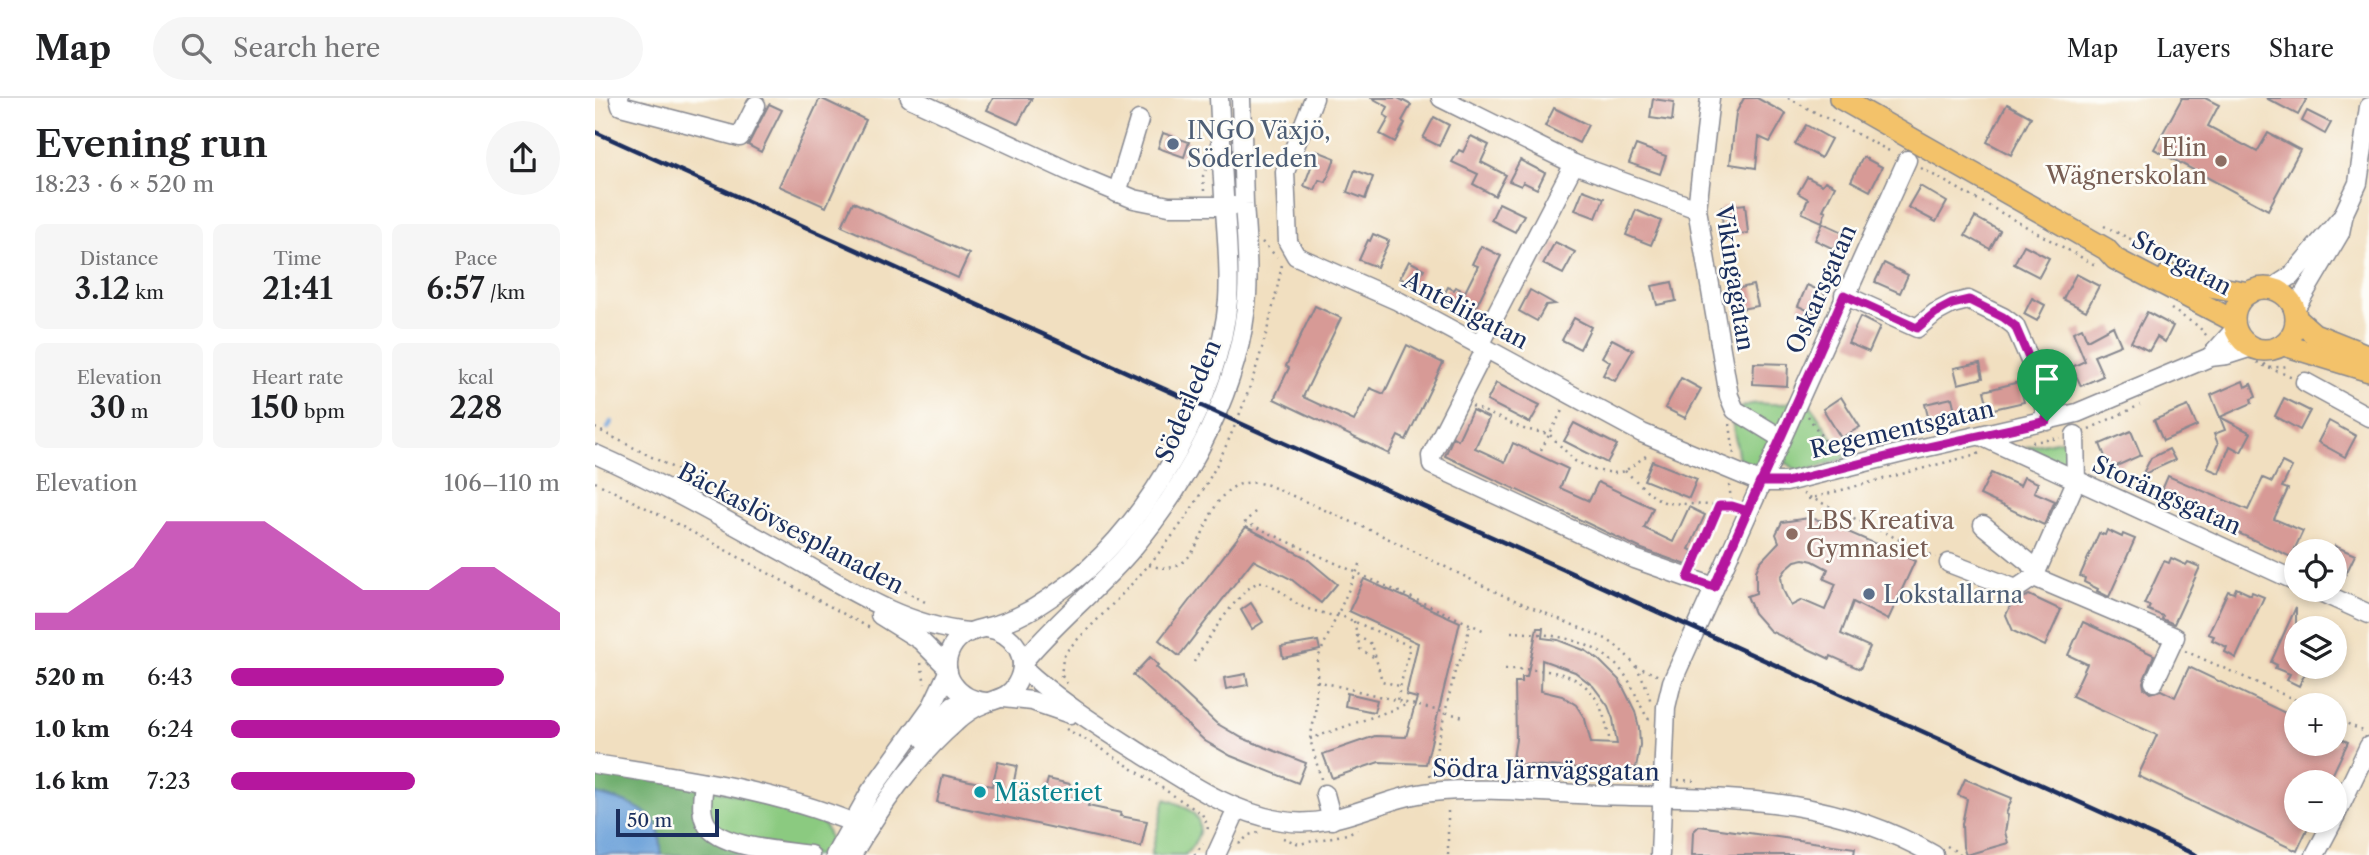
<!DOCTYPE html>
<html lang="en">
<head>
<meta charset="utf-8">
<style>
  :root { --surface:#fff; --page:#f6f6f6; --text:#202124; --muted:#757577; --line:#e0e0e0; --accent:#b5179e }
  body { margin:0; font-family:"Libre Caslon Text",serif; background:var(--page); color:var(--text); height:100vh; display:flex; flex-direction:column; font-size:26px; white-space:nowrap }
  * { box-sizing:border-box; margin:0 }
  p { font-size:23px; color:var(--muted) }
  .icon { flex:none; width:38px; height:38px; fill:none; stroke:currentColor; stroke-width:2; stroke-linecap:round; stroke-linejoin:round }
  .map { position:relative; flex:1; overflow:hidden }
  .drawer { display:flex; flex-direction:column; background:var(--surface); width:595px }
  .drawer>* { flex:none }
  .controls { position:absolute; left:1689px; top:441px; display:grid; gap:14px }
  .controls a { display:grid; place-items:center; width:63px; height:63px; border-radius:50%; background:var(--surface); box-shadow:0 4px 10px #0003; font-size:35px }
  .scale { position:absolute; left:21px; bottom:18px; width:103px; box-sizing:border-box; padding-left:7px; border:4px solid #1b2f5e; border-top:0; font-size:19px; line-height:24px; white-space:nowrap; color:#1b2f5e; -webkit-text-stroke:5px #fdfcf7; paint-order:stroke }
  .pin { position:absolute; display:grid; place-items:center; width:60px; height:60px; color:#fff; margin:-72px -30px; border-radius:50% 50% 50% 0; rotate:-45deg; box-shadow:0 0 7px #0007 }
  .pin .icon { rotate:45deg }
  .round { display:grid; place-items:center; flex:none; width:74px; height:74px; border-radius:37px; background:var(--page) }
  .overview { display:flex; align-items:center; justify-content:space-between; height:119px; padding:0 35px }
  h1 { font-size:38px; font-weight:600; line-height:52px }
  .stats { display:grid; grid-template-columns:repeat(3,1fr); gap:10px; height:119px; padding:7px 35px }
  .stats div { display:grid; align-content:center; border-radius:10px; background:var(--page); text-align:center }
  .stats b { font-size:30px; font-weight:600 }
  .stats small { font-size:19px; font-weight:400 }
  .stats p { font-size:19px }
  .chart { height:196px; padding:14px 35px }
  .chart p { display:flex; justify-content:space-between }
  .chart svg { width:100%; height:126px; margin-top:7px; fill:var(--accent); opacity:.7 }
  ul { padding:0 35px; list-style:none; font-size:23px }
  li { display:grid; grid-template-columns:112px 84px 1fr; align-items:center; height:52px }
  li i { height:18px; border-radius:9px; background:var(--accent) }
  header { display:flex; align-items:center; gap:42px; box-sizing:border-box; height:98px; padding:0 35px; background:var(--surface); border-bottom:2px solid var(--line) }
  header strong { font-size:33px }
  nav { display:flex; gap:38px; margin-inline-start:auto; font-size:24px }
  .search { width:490px; height:63px; background:var(--page); display:flex; align-items:center; gap:18px; box-sizing:border-box; padding:0 24px; border-radius:38px; color:var(--muted); font-size:26px }
  main { display:flex; flex:1; min-height:0 }
  .map>svg:first-child { display:block }
  .green { fill:#8bca80; stroke:#537c6f; stroke-width:2 }
  .forest { fill:#70ae6e; stroke:#466e66; stroke-width:2 }
  .water { fill:#6ca1d9; stroke:#44689c; stroke-width:2 }
  .lines { fill:none; stroke-linecap:round; stroke-linejoin:round }
  .stream { stroke:#6ca1d9; stroke-width:4.5 }
  .building { fill:#d79a96; fill-rule:evenodd }
  .minor-casing { stroke:#86878f; stroke-width:21 }
  .major-casing { stroke:#86878f; stroke-width:24 }
  .path { stroke:#86878f; stroke-width:2.5; stroke-dasharray:2 5; stroke-linecap:butt }
  .minor { stroke:#fff; stroke-width:18 }
  .major { stroke:#f3c26a; stroke-width:21 }
  .rail { stroke:#1b2f5e; stroke-width:4.5 }
  .route-casing { stroke:#fff; stroke-width:14 }
  .route { stroke:#b5179e; stroke-width:9 }
  .service-dot { fill:#5c6f8a; stroke:#fdfcf7; stroke-width:2.5 }
  .education-dot { fill:#8d6e63; stroke:#fdfcf7; stroke-width:2.5 }
  .culture-dot { fill:#0f9aa8; stroke:#fdfcf7; stroke-width:2.5 }
  .labels { text-anchor:middle; dominant-baseline:central; stroke-width:5; stroke-linejoin:round; paint-order:stroke }
  .service-label { font-size:24px; fill:#4e5e75; stroke:#fdfcf7; text-anchor:start }
  .education-label { font-size:24px; fill:#785e54; stroke:#fdfcf7; text-anchor:end }
  .street-label { font-size:24px; fill:#1b2f5e; stroke:#fdfcf7 }
  .culture-label { font-size:24px; fill:#0d838f; stroke:#fdfcf7; text-anchor:start }
</style>
</head>
<body>
<header>
<strong>Map</strong>
<div class="search"><svg class="icon" aria-label="search" viewBox="0 0 24 24"><circle cx="10" cy="10" r="6"/><path d="M15 15l6 6"/></svg>Search here</div>
<nav><a>Map</a><a>Layers</a><a>Share</a></nav>
</header>
<main>
<section class="drawer">
<div class="overview"><div><h1>Evening run</h1><p>18:23 · 6 × 520 m</p></div><a class="round"><svg class="icon" aria-label="share" viewBox="0 0 24 24"><path d="M12 15V3M7 8l5-5 5 5M5 13v7h14v-7"/></svg></a></div>
<div class="stats">
<div><p>Distance</p><b>3.12<small> km</small></b></div>
<div><p>Time</p><b>21:41</b></div>
<div><p>Pace</p><b>6:57<small> /km</small></b></div>
</div>
<div class="stats">
<div><p>Elevation</p><b>30<small> m</small></b></div>
<div><p>Heart rate</p><b>150<small> bpm</small></b></div>
<div><p>kcal</p><b>228</b></div>
</div>
<div class="chart"><p><span>Elevation</span>106–110 m</p>
<svg viewBox="0 0 160 44" preserveAspectRatio="none"><path d="M0 44V38L10 38L20 30L30 22L40 6L50 6L60 6L70 6L80 14L90 22L100 30L110 30L120 30L130 22L140 22L150 30L160 38V44z"/></svg>
</div>
<ul>
<li><b>520 m</b>6:43<i style="width:83%"></i></li>
<li><b>1.0 km</b>6:24<i style="width:100%"></i></li>
<li><b>1.6 km</b>7:23<i style="width:56%"></i></li>
</ul>
</section>
<div class="map">
<svg width="1774" height="757" viewBox="0 0 1774 757">
  <rect width="100%" height="100%" fill="#fdfcf7"/>
  <filter id="ink" filterUnits="userSpaceOnUse"><feTurbulence type="fractalNoise" baseFrequency=".0143" numOctaves="2"/><feDisplacementMap in="SourceGraphic" scale="14" xChannelSelector="R" yChannelSelector="G"/><feConvolveMatrix kernelMatrix="1 2 1 2 8 2 1 2 1" color-interpolation-filters="sRGB"/></filter>
  <filter id="wash" filterUnits="userSpaceOnUse"><feTurbulence type="fractalNoise" baseFrequency=".00686" numOctaves="4" result="noise"/><feDisplacementMap in="SourceGraphic" scale="28" xChannelSelector="R" yChannelSelector="G"/><feGaussianBlur stdDeviation="1.57" result="paint"/><feColorMatrix in="noise" values="0 0 0 0 0 0 0 0 0 0 0 0 0 0 0 0 0 1.4 0 .05"/><feComposite in="paint" operator="in"/></filter>
  <g filter="url(#wash)">
    <rect width="100%" height="100%" fill="#f1dfc0"/>
    <g class="green">
      <path d="M1209,297L1251,360L1205,375L1192,365L1165,369L1145,367L1136,317C1154,300 1164,307 1186,306C1194,305 1202,300 1209,297Z"/>
      <path d="M1471,341L1470,368L1432,349Z"/>
      <path d="M108,689C132,695 217,711 229,727C233,732 234,738 235,743L227,757H198L115,729Z"/>
      <path d="M570,701C604,711 617,728 590,757H556Z"/>
    </g>
    <path class="forest" d="M0,666L109,684L115,729L187,757H67C65,749 66,737 62,729C53,709 20,700 0,696Z"/>
    <path class="water" d="M0,696C19,700 54,709 63,729C66,737 65,748 67,757H0Z"/>
    <g class="lines">
      <path class="stream" d="M13,330L16,324"/>
    </g>
    <g id="blocks">
      <g class="building">
        <path d="M225,0L271,22L231,109L184,88Z"/>
        <path d="M398,0H437L423,26L392,12Z"/>
        <path d="M777,0H803L816,7L807,23L810,25L800,44L785,36L794,20L789,17L793,9Z"/>
        <path d="M1149,0H1162L1191,16L1175,44L1164,39L1161,70L1135,66L1141,15Z"/>
        <path d="M1587,0H1610L1624,7L1613,28L1662,54L1673,35L1705,52L1673,112L1559,51Z"/>
        <path d="M1671,0H1712L1703,17Z"/>
        <path d="M1058,1L1079,4L1077,23L1055,20Z"/>
        <path d="M174,6L187,12L166,54L153,47Z"/>
        <path d="M1412,6L1436,19L1416,57L1392,44Z"/>
        <path d="M959,10L993,27L984,45L950,28Z"/>
        <path d="M1712,13L1736,25L1730,36L1707,23Z"/>
        <path d="M839,19L854,27L844,48L828,40Z"/>
        <path d="M1211,27L1236,41L1226,60L1200,46Z"/>
        <path d="M568,35L594,44L589,59L563,50Z"/>
        <path d="M876,38L894,47L886,64L911,77L900,98L878,86L883,76L857,64L864,52L868,54Z"/>
        <path d="M1041,47L1071,58L1065,76L1034,65Z"/>
        <path d="M722,53L740,60L731,84L724,82L720,92L709,88Z"/>
        <path d="M1268,59L1287,69L1275,93L1256,83Z"/>
        <path d="M925,62L950,75L942,91L928,84L926,88L914,83Z"/>
        <path d="M760,72L778,79L770,101L752,94Z"/>
        <path d="M1212,79L1227,87L1230,83L1240,88L1228,112L1231,113L1227,124L1207,115L1213,101L1203,95Z"/>
        <path d="M1325,88L1352,104L1341,124L1313,109Z"/>
        <path d="M988,92L1009,100L1001,120L980,112Z"/>
        <path d="M258,104L374,156L363,180L247,128Z"/>
        <path d="M904,105L929,117L920,134L896,122Z"/>
        <path d="M1150,106L1153,135L1129,138L1126,109Z"/>
        <path d="M1041,112L1066,123L1056,147L1031,137Z"/>
        <path d="M1380,119L1405,133L1395,151L1370,137Z"/>
        <path d="M1228,125L1250,135L1243,153L1220,142Z"/>
        <path d="M778,136L794,143L782,169L764,162L773,142L775,143Z"/>
        <path d="M960,144L980,154L968,176L948,166Z"/>
        <path d="M1429,147L1454,160L1444,179L1419,166Z"/>
        <path d="M886,148L906,158L876,219L852,206L853,203L847,200L853,189L859,192L861,189L870,194L883,168L877,166Z"/>
        <path d="M814,163L829,171L820,188L805,180Z"/>
        <path d="M1289,165L1313,177L1305,195L1280,184Z"/>
        <path d="M1481,176L1504,188L1491,213L1468,201Z"/>
        <path d="M1077,184L1081,203L1062,207L1057,188Z"/>
        <path d="M1158,187L1163,208L1145,211L1141,191Z"/>
        <path d="M1212,187L1230,195L1221,216L1203,208Z"/>
        <path d="M935,192L960,206L951,207L942,223L924,213Z"/>
        <path d="M1437,200L1450,207L1442,223L1429,216Z"/>
        <path d="M720,208L746,220L708,299L759,323L775,290L789,296L812,247L848,265L811,342L803,338L794,356L679,301L694,270L691,268Z"/>
        <path d="M1552,214L1578,228L1570,244L1562,239L1554,253L1536,244Z"/>
        <path d="M1265,219L1285,229L1274,254L1253,245Z"/>
        <path d="M979,220L996,229L985,251L967,242Z"/>
        <path d="M1518,228L1526,247L1499,258L1508,278L1486,288L1477,269L1490,263L1478,234L1487,230L1492,242Z"/>
        <path d="M1017,241L1038,252L1020,283L1008,277L1015,264L1007,259Z"/>
        <path d="M1159,265L1193,266L1192,288L1158,286Z"/>
        <path d="M1385,265L1388,280L1363,286L1359,270Z"/>
        <path d="M1086,280L1106,291L1090,320L1070,310Z"/>
        <path d="M1648,283L1650,289L1656,286L1661,299L1656,301L1657,305L1625,319L1656,335L1646,354L1635,348L1624,375L1612,370L1623,346L1619,336L1630,332L1616,297Z"/>
        <path d="M1424,284L1429,304L1394,312L1389,293Z"/>
        <path d="M901,285L945,307L935,325L892,303Z"/>
        <path d="M1246,299L1265,329L1246,340L1228,311Z"/>
        <path d="M1357,300L1362,321L1335,327L1330,306Z"/>
        <path d="M1689,300L1715,313L1705,332L1680,318Z"/>
        <path d="M1593,308L1602,328L1568,343L1559,322Z"/>
        <path d="M877,312L894,320L880,350L910,364L918,345L973,371L965,390L994,403L1003,384L1058,410L1049,430L1078,444L1094,409L1110,417L1094,451L1098,453L1092,467L1047,451L850,358L858,339L863,342Z"/>
        <path d="M1734,323L1761,338L1750,359L1723,344Z"/>
        <path d="M979,325L1022,347L1012,365L969,343Z"/>
        <path d="M1536,333L1546,357L1515,371L1505,346Z"/>
        <path d="M1574,351L1580,362L1547,377L1556,360Z"/>
        <path d="M1057,363L1102,381L1094,400L1049,382Z"/>
        <path d="M1687,364L1697,369L1687,389L1693,391L1679,421L1708,433L1696,459L1564,399L1573,378L1653,412L1668,380L1677,384Z"/>
        <path d="M1396,375L1425,388L1429,379L1443,385L1439,394L1460,403L1449,427L1385,397Z"/>
        <path d="M1214,420L1228,423L1320,463L1293,522L1258,504L1246,536L1275,549L1265,571L1236,558L1235,561L1175,533L1159,515L1152,498L1161,495V473L1165,464L1184,444L1181,436L1187,424ZM1209,461L1218,463L1233,471L1229,481L1241,486L1230,512L1207,502L1196,508L1188,492L1186,479L1192,470L1200,463Z"/>
        <path d="M651,429L710,459L742,486L726,505L696,481L658,462L584,558L564,542Z"/>
        <path d="M1512,432L1527,439L1528,436L1540,441L1514,499L1502,493L1503,491L1489,484L1490,480L1485,478L1504,435L1510,437Z"/>
        <path d="M1740,448L1760,457L1748,482L1740,478Z"/>
        <path d="M1576,460L1591,467L1593,464L1605,469L1579,526L1567,521L1568,518L1553,512L1555,508L1549,506L1569,463L1574,465Z"/>
        <path d="M769,481L865,524L831,666L784,664L737,680L728,656L780,638L811,639L822,600L811,597L823,545L754,513Z"/>
        <path d="M1641,490L1656,497L1657,494L1669,499L1641,560L1630,554L1632,549L1617,542L1619,538L1613,536L1633,493L1639,495Z"/>
        <path d="M1434,497L1466,512L1450,548L1418,533L1411,517L1416,506Z"/>
        <path d="M656,505L668,524L657,531L646,512Z"/>
        <path d="M1701,509V569H1713L1704,588L1692,582L1695,576L1680,570L1682,567L1676,564Z"/>
        <path d="M1488,524L1559,557L1548,584L1549,590L1555,595L1566,592L1580,599L1594,569L1701,620V646H1740V638L1753,644L1734,684H1701V723H1716L1702,753L1543,678L1562,637L1477,598L1492,566L1473,557Z"/>
        <path d="M942,530H948L947,540L963,542L991,553L1004,562L1025,583L1040,613L1044,630L1045,647L1041,670H1036L1035,673L917,666L921,642L920,584H927V579H932ZM947,562L980,574L998,588L1013,608L1018,621L1022,646L996,645L990,621L981,607L967,598L946,593Z"/>
        <path d="M723,543L725,552L688,560L686,549Z"/>
        <path d="M555,559L563,567L561,569L621,625L647,640L711,665L703,685L636,658L610,643L538,577Z"/>
        <path d="M651,576L653,587L631,591L629,580Z"/>
        <path d="M752,595L782,602L779,614L750,608Z"/>
        <path d="M403,664L422,668L417,693L448,700L453,681L475,686L472,699L494,704L493,708L526,715L525,718L552,723L546,749L342,704L348,677L397,688Z"/>
        <path d="M1370,681L1417,700L1411,716L1413,717L1410,734L1413,745L1371,757L1368,749L1367,726L1372,701L1363,697Z"/>
        <path d="M1104,728L1260,750L1259,757H1097L1098,734Z"/>
      </g>
    </g>
  </g>
  <g filter="url(#ink)">
    <use href="#blocks" fill-opacity="0" stroke="#86878f" stroke-width="2"/>
    <g class="lines">
      <defs>
        <g id="minor">
          <path d="M24,0L26,8L145,39L161,7"/>
          <path d="M315,0L484,78L539,101L574,108H639"/>
          <path d="M719,0L690,74L693,144L701,158L803,203L1047,335L1165,384H1191L1315,353L1482,315L1615,259L1632,257L1657,249"/>
          <path d="M846,0L979,66L1102,111"/>
          <path d="M1115,0L1102,111L1134,298L1140,312L1186,340"/>
          <path d="M522,95L544,22"/>
          <path d="M1676,191L1696,178L1745,121"/>
          <path d="M1249,197L1322,230L1340,215L1357,206L1373,202L1408,219L1420,228L1443,281L1452,323"/>
          <path d="M1700,211L1745,135L1749,115L1763,85L1774,9"/>
          <path d="M885,247L979,66"/>
          <path d="M891,250L836,358L837,367L1040,461L1119,489"/>
          <path d="M1615,259L1641,230"/>
          <path d="M1710,284L1774,319"/>
          <path d="M1386,338L1701,483"/>
          <path d="M0,356C66,385 130,422 194,457C250,489 308,528 373,534"/>
          <path d="M1388,427L1442,471"/>
          <path d="M1354,465L1421,491L1439,479L1481,383L1480,337"/>
          <path d="M1439,479L1580,539L1559,584"/>
          <path d="M1721,492L1774,516"/>
          <path d="M285,517L325,542L352,569"/>
          <path d="M427,565C461,523 504,491 538,450C595,382 646,287 652,197C654,167 651,136 649,106C648,71 647,35 646,0"/>
          <path d="M427,569C463,603 505,629 547,656C592,684 634,714 688,723C741,732 786,699 837,694C891,688 947,695 1001,697C1123,701 1228,693 1339,757"/>
          <path d="M408,600L437,603L475,616"/>
          <path d="M391,604C363,602 342,576 357,549C366,534 378,533 393,529C406,526 421,520 432,514C449,505 466,492 481,481C555,422 625,297 633,202C635,172 632,142 630,112C627,74 626,37 624,0"/>
          <path d="M329,641L358,608L375,601"/>
          <path d="M0,666C94,681 184,692 273,731"/>
          <path d="M109,684C108,697 104,715 112,727C126,750 189,753 215,757"/>
          <path d="M730,696L737,722"/>
          <path d="M1740,719L1774,648"/>
          <path d="M240,757L275,694L337,608L353,574"/>
          <path d="M257,757C286,708 317,663 360,625C368,617 380,609 391,605C404,600 415,599 422,585C436,559 418,534 392,530"/>
          <path d="M621,757L642,711"/>
          <path d="M1065,757L1071,609L1077,584L1312,62"/>
          <path d="M1720,757L1738,723"/>
        </g>
        <g id="major">
          <path d="M1245,0L1511,151L1520,161L1639,223"/>
          <path d="M1574,176L1609,187L1654,195"/>
          <circle cx="1670" cy="221" r="31"/>
          <path d="M1702,221L1719,236L1774,258"/>
          <path d="M1689,247L1774,273"/>
        </g>
      </defs>
      <use href="#minor" class="minor-casing"/>
      <use href="#major" class="major-casing"/>
      <g class="path">
        <path d="M1193,0L1298,55"/>
        <path d="M1326,70L1500,167"/>
        <path d="M609,93L608,78L611,72"/>
        <path d="M1509,128L1572,159"/>
        <path d="M667,144L682,159"/>
        <path d="M1576,211L1603,228L1612,238"/>
        <path d="M1665,260L1673,270L1698,279"/>
        <path d="M1662,264L1673,270L1695,268"/>
        <path d="M877,308L929,331L954,336L980,363L999,372L1020,375L1030,373L1055,355"/>
        <path d="M1213,318L1238,356"/>
        <path d="M1135,326L1139,357"/>
        <path d="M0,330L153,408L330,504L328,508"/>
        <path d="M1494,331L1545,307"/>
        <path d="M1437,344L1465,340"/>
        <path d="M946,352L969,309"/>
        <path d="M1030,373L1058,398L1071,405L1138,408"/>
        <path d="M0,384L71,420L275,530"/>
        <path d="M1134,387L1137,408"/>
        <path d="M1208,396L1341,459"/>
        <path d="M1213,401L1386,355"/>
        <path d="M660,414L650,424L890,533"/>
        <path d="M1099,465L1124,408"/>
        <path d="M554,467C624,490 596,366 673,387L784,436L903,495L1011,541C1036,557 1049,576 1056,605"/>
        <path d="M742,516L815,548L802,602"/>
        <path d="M759,523L765,551L780,560"/>
        <path d="M916,534C960,536 1005,541 1032,580C1041,594 1045,610 1055,623"/>
        <path d="M762,538L777,546L787,583L804,588"/>
        <path d="M1590,553L1712,607"/>
        <path d="M599,564C607,549 650,482 667,484C681,487 692,500 704,507C714,513 729,514 740,519"/>
        <path d="M326,565L330,586"/>
        <path d="M1041,568L1064,578"/>
        <path d="M910,571C972,571 1005,576 1015,646"/>
        <path d="M467,578L473,587"/>
        <path d="M466,579L468,560L474,550C515,509 558,467 591,419C642,343 670,255 687,166"/>
        <path d="M722,583L869,619"/>
        <path d="M1740,620L1768,633"/>
        <path d="M471,631L504,649L607,716L613,728L612,736"/>
        <path d="M715,641L814,606"/>
        <path d="M835,678L861,569L868,557L875,527"/>
        <path d="M988,679L1020,680"/>
        <path d="M726,681L715,641L720,617L723,560L767,462"/>
        <path d="M1050,681L1052,667"/>
        <path d="M1083,682L1104,683"/>
        <path d="M688,740L704,746L752,736L762,731"/>
        <path d="M644,746L654,737L665,734"/>
        <path d="M1352,748L1367,757"/>
        <path d="M599,757L608,746"/>
        <path d="M853,757V709"/>
      </g>
      <use href="#minor" class="minor"/>
      <use href="#major" class="major"/>
      <path class="rail" d="M0,34L1601,757"/>
    </g>
  </g>
  <g class="lines" filter="url(#ink)">
    <defs>
      <path id="route" d="M1452,323L1315,353L1191,384H1165L1119,489L1093,480L1124,408H1137L1153,413C1185,341 1218,269 1249,197L1322,230L1340,215L1357,206L1374,202L1408,219L1420,228L1443,281L1452,323"/>
    </defs>
    <use href="#route" class="route-casing"/>
    <use href="#route" class="route"/>
  </g>
  <g class="service-dot">
    <circle cx="578" cy="46" r="7"/>
    <circle cx="1274" cy="496" r="7"/>
  </g>
  <g class="education-dot">
    <circle cx="1626" cy="63" r="7"/>
    <circle cx="1197" cy="436" r="7"/>
  </g>
  <circle class="culture-dot" cx="385" cy="694" r="7"/>
  <g class="labels">
    <g class="service-label">
      <text x="592" y="32">INGO Växjö,<tspan x="592" dy="28">Söderleden</tspan></text>
      <text x="1288" y="496">Lokstallarna</text>
    </g>
    <g class="education-label">
      <text x="1612" y="49">Elin<tspan x="1612" dy="28">Wägnerskolan</tspan></text>
      <text x="1211" y="422" text-anchor="start">LBS Kreativa<tspan x="1211" dy="28">Gymnasiet</tspan></text>
    </g>
    <g class="street-label">
      <text transform="translate(1587 165) rotate(28)">Storgatan</text>
      <text transform="translate(1140 180) rotate(81)">Vikingagatan</text>
      <text transform="translate(1226 191) rotate(-66)">Oskarsgatan</text>
      <text transform="translate(871 212) rotate(28)">Anteliigatan</text>
      <text transform="translate(593 303) rotate(-67)">Söderleden</text>
      <text transform="translate(1307 331) rotate(-13)">Regementsgatan</text>
      <text transform="translate(1572 397) rotate(24)">Storängsgatan</text>
      <text transform="translate(196 430) rotate(28)">Bäckaslövsesplanaden</text>
      <text transform="translate(951 672) rotate(1)">Södra Järnvägsgatan</text>
    </g>
    <g class="culture-label">
      <text x="399" y="694">Mästeriet</text>
    </g>
  </g>
</svg>
<div class="controls">
<a><svg class="icon" aria-label="locate" viewBox="0 0 24 24"><circle cx="12" cy="12" r="6"/><path d="M12 2v4M12 18v4M2 12h4M18 12h4"/></svg></a>
<a><svg class="icon" aria-label="layers" viewBox="0 0 24 24"><path d="M12 4l9 5-9 5-9-5zM3 14l9 5 9-5"/></svg></a>
<a>+</a>
<a>−</a>
</div>
<div class="scale">50 m</div>
<div class="pin" style="left:1452px;top:323px;background:#1e9e55"><svg class="icon" aria-label="arrive" viewBox="0 0 24 24"><path d="M6 21V4h12l-3 4 3 4H6"/></svg></div>
</div>
</main>
</body>
</html>
